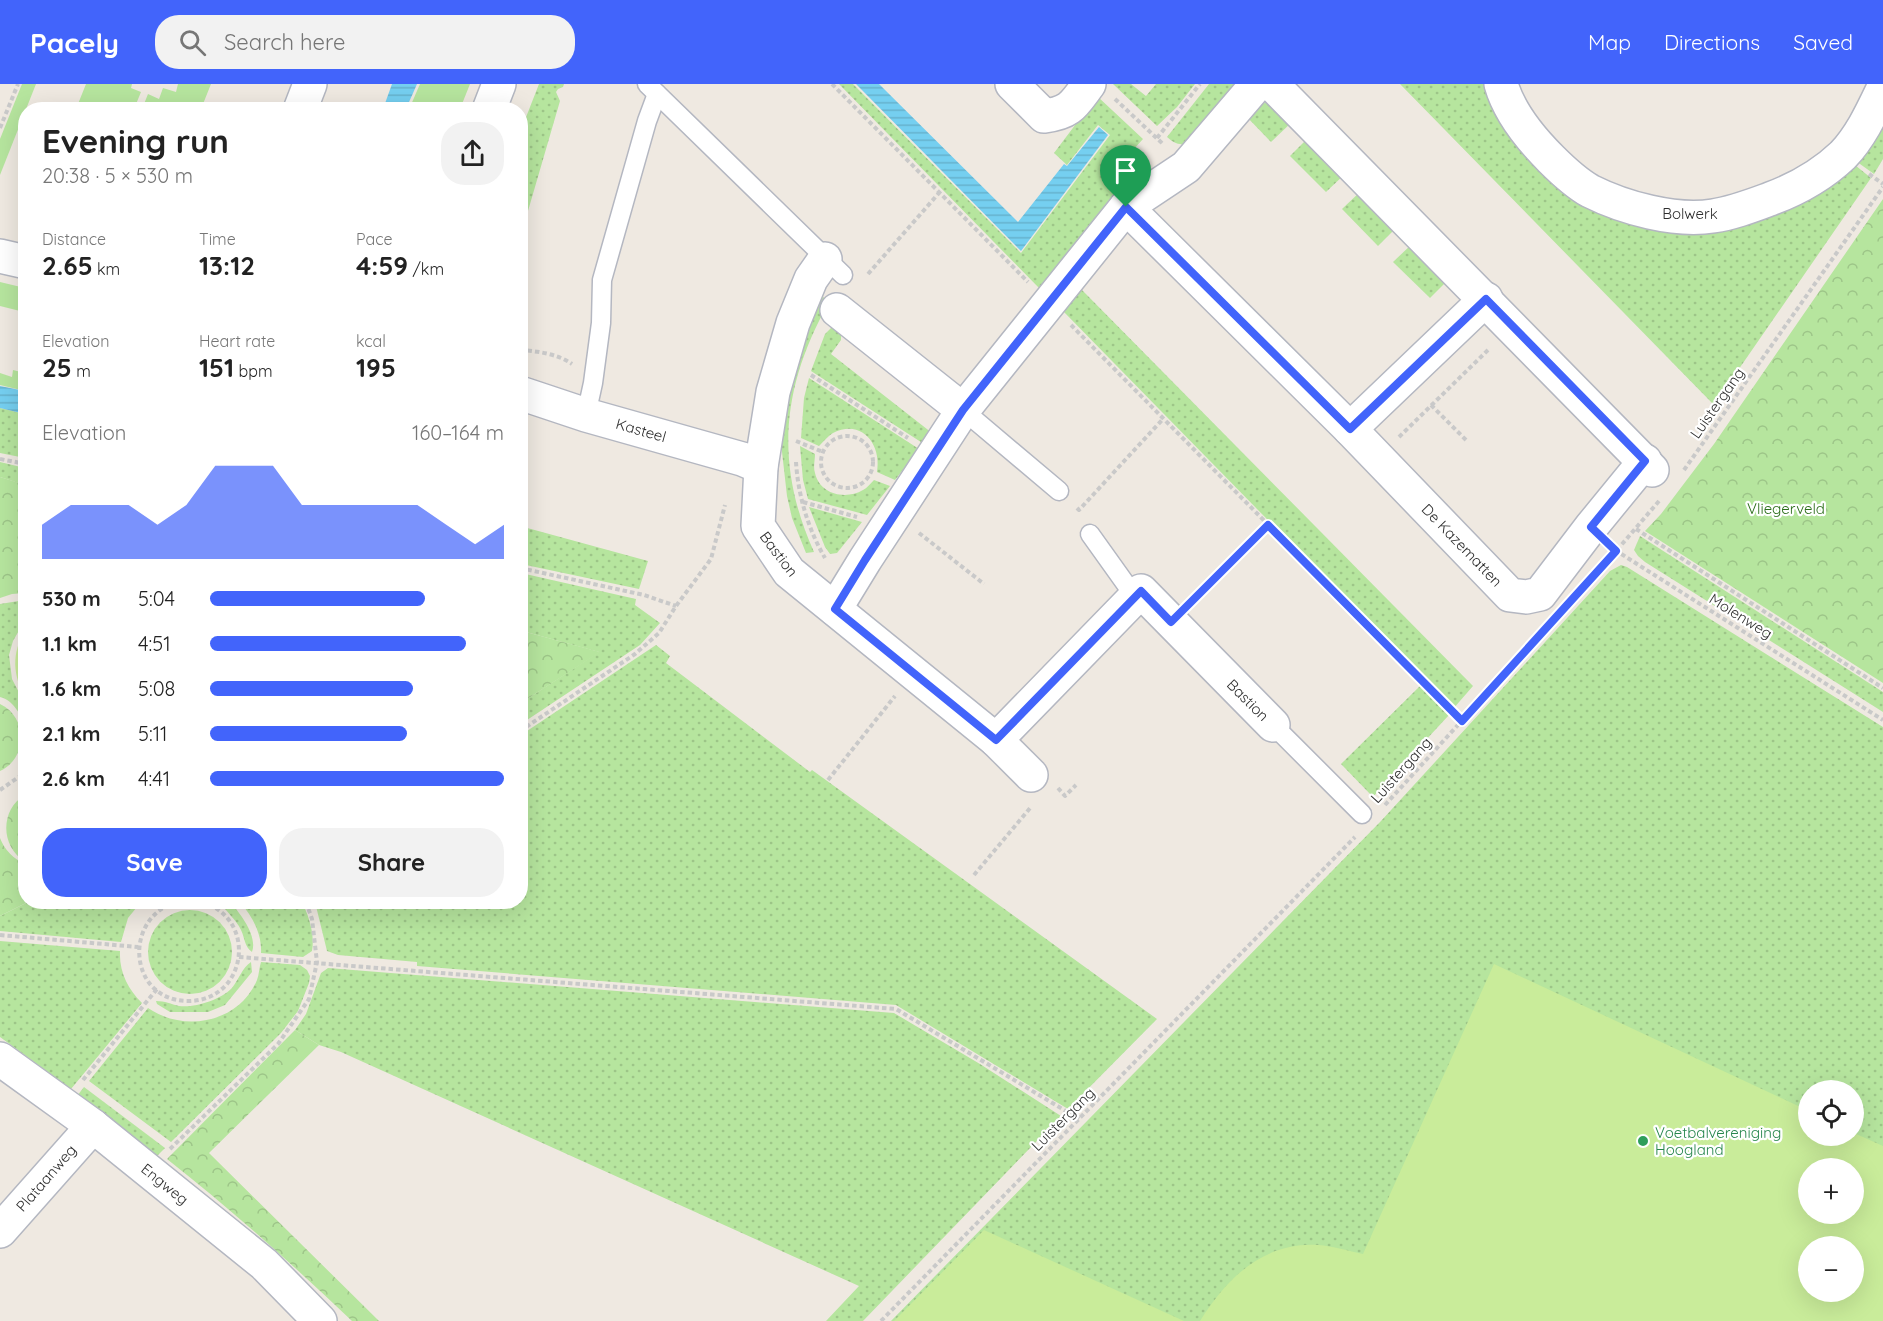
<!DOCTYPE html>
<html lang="en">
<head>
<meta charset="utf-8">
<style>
  :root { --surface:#fff; --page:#f2f2f2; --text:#222; --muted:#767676; --accent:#4264fb }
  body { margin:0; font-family:Quicksand,sans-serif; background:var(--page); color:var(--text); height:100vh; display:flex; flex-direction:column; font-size:22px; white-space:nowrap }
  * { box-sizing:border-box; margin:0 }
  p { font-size:20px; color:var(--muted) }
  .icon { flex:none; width:33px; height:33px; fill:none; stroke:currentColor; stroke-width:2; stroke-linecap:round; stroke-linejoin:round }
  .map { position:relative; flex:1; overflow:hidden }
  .panel { position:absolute; left:18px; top:18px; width:510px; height:807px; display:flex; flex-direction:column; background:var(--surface); border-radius:24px; box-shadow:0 6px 24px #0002 }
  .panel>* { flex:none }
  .fabs { position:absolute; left:1798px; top:996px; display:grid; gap:12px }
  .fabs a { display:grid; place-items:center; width:66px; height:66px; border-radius:50%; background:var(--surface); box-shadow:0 6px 24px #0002; font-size:30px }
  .pin { position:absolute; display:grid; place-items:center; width:51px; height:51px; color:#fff; margin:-62px -26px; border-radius:50% 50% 50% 0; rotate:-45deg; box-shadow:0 0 6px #0007 }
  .pin .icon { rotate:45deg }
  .round { display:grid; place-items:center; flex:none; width:63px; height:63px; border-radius:24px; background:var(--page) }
  .headline { display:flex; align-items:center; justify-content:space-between; height:102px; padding:0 24px }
  h1 { font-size:33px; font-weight:800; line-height:45px }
  .metrics { display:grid; grid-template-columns:repeat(3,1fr); gap:9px; height:102px; padding:6px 24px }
  .metrics div { display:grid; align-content:center }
  .metrics b { font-size:26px; font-weight:800 }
  .metrics small { font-size:16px; font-weight:400 }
  .metrics p { font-size:16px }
  .chart { height:168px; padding:12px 24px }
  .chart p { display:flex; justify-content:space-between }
  .chart svg { width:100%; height:108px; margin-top:6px; fill:var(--accent); opacity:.7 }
  .action { display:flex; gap:12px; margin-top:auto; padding:12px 24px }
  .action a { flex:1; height:69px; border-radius:24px; background:var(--accent); color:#fff; font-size:24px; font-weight:800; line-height:69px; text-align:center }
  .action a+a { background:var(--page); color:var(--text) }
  ul { padding:0 24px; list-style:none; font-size:20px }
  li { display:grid; grid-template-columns:96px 72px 1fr; align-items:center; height:45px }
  li i { height:15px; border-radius:8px; background:var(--accent) }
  header { display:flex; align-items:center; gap:36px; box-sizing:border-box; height:84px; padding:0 30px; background:var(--accent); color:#fff }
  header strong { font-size:28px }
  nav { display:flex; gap:33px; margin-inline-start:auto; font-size:21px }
  .search { width:420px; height:54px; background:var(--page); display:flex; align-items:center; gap:15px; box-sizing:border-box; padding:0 21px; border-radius:24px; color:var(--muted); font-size:22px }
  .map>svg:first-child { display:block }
  .grass { fill:url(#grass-dots); fill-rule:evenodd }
  .forest { fill:url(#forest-crowns) }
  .garden { fill:#b6e59e }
  .pitch { fill:#c9ec9a; fill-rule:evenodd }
  .water { fill:url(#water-rules) }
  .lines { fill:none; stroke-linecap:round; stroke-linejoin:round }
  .lane-casing { stroke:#b4b7c1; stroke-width:21 }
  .street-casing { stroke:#b4b7c1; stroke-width:36 }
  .path { stroke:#c9c9c9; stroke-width:4; stroke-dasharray:4.5 3; stroke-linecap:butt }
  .lane { stroke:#fff; stroke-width:18 }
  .street { stroke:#fff; stroke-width:33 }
  .route-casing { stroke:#fff; stroke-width:12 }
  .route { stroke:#4264fb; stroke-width:8 }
  .leisure-dot { fill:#2e9e5b; stroke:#fff; stroke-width:2 }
  .labels { text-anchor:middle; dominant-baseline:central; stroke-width:4.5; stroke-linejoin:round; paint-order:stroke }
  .street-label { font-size:15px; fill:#2e2e2e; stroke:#fff }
  .park-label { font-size:15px; fill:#2c6e1b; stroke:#fff }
  .leisure-label { font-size:15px; fill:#27864d; stroke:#fff; text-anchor:start }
</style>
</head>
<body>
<header>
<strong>Pacely</strong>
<div class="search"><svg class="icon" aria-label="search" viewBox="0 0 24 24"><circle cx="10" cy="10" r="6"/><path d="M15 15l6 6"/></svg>Search here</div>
<nav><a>Map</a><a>Directions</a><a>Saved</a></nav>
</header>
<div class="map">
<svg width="1883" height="1237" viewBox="0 0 1883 1237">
  <defs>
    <pattern id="grass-dots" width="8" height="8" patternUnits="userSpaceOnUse" patternTransform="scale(1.5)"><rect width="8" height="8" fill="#b6e59e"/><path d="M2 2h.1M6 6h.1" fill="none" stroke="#9dc588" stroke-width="1.8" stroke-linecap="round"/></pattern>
    <pattern id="forest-crowns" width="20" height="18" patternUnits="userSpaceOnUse" patternTransform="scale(1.5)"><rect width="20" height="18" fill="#b6e59e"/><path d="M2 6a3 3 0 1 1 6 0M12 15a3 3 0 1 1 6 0" fill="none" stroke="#9dc588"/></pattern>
    <pattern id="water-rules" width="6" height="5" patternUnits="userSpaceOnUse" patternTransform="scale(1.5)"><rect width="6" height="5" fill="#75cff0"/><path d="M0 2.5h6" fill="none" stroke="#66b2ce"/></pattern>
  </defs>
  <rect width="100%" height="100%" fill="#efe9e1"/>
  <g class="grass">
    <path d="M539,0H564L563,3L558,5L556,8L560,17L521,151V46Z"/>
    <path d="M839,0H853L1021,169L1110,51L1098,41L1067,81L1054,69L1097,12L1143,55L1122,78L1119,74L1110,84L1117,94L1121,90L1126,95L1039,204Z"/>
    <path d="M1113,0H1131L1146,12L1156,0H1195L1177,23L1157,42Z"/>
    <path d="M1209,0H1240L1192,60C1181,61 1176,61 1167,53Z"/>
    <path d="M1400,0H1489L1641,137L1850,77L1871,94L1714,321Z"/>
    <path d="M1265,19L1275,20L1293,37L1271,58L1245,31L1256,21Z"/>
    <path d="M1883,34V75L1874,90L1853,75Z"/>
    <path d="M1310,52L1346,89L1326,108L1290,72Z"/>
    <path d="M1362,106L1398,142L1378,162L1342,125Z"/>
    <path d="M1413,159L1449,195L1430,214L1393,178Z"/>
    <path d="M1080,204L1473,602L1453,625L1063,227Z"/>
    <path d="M823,213L829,218C782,302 774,379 814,468L806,469L792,434L787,412L781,359L784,313L814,229Z"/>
    <path d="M831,244L836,245L841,250V256L831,270L932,349L924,360L811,287L825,250Z"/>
    <path d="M809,294L919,365L895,396L877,388C882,361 862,334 833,349C828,352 823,358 819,362L801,354L804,314Z"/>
    <path d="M0,324L25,330V374L0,369Z"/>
    <path d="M800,362L815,370C815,376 813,383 815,389C820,411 846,416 863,406C867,404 870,400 874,396L890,402L867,431L808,415L803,396Z"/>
    <path d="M0,378L25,384V401L0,393Z"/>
    <path d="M809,423L862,438L837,469L830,470L825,463Z"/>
    <path d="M520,442L648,477L639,505L521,480Z"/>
    <path d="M1640,452L1883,608V628L1645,478L1638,472L1634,466Z"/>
    <path d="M1621,481L1627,483L1883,643V1237H891L1381,737L1610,487ZM1809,1006H1854V1052H1809ZM1809,1084H1854V1130H1809ZM1809,1162H1854V1208H1809Z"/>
    <path d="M521,489L636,515L635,521L660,539L640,561L521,640V619L599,568L526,548L521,550Z"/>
    <path d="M25,516V536L13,557L9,571L12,595L25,620V641C20,630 13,616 0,613V520Z"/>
    <path d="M656,561L670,572L666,579L810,688L812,686L1157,935L1068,1025L896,921L417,882V878L338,871L327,867L315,818H520L521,651Z"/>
    <path d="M1420,602L1449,631L1373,713L1341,680Z"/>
    <path d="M28,818H141L128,834L121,858L0,847V832Z"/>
    <path d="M220,818H230C240,829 258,852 252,868C244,862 245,854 241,846C236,835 226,828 220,818Z"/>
    <path d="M240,818H302C309,832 315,851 312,867L303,873L261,869C262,849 252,832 240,818Z"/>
    <circle cx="190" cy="868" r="42"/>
    <path d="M0,857L120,867C119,888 128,905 142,919L71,1005L0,953Z"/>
    <path d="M251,878L252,888L225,921L208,928H170L157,920L156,917C165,917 171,920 179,922C195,924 220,916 232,904C239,895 242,884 251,878Z"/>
    <path d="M261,878L300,881L307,886L310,892L309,899L298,927L281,949L171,1058L89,997L148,924C184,949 239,939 257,896C259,891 259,884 261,878Z"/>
    <path d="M328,884L894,929L980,980L1061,1032L863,1237H826L859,1202L341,968L319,961L295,946L306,930L321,889Z"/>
    <path d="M84,1003L165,1064L153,1076L74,1016Z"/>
  </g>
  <g class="forest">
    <path d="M1883,115V599L1645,447L1661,430L1714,360Z"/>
    <path d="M0,393L26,401L25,509L12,510L0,514Z"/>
    <path d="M526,548L600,568L521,619V550Z"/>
    <path d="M0,620C28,633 28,674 0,687Z"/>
    <path d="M25,711V778C0,762 0,725 25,711Z"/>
    <path d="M0,754C4,765 14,776 25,779L26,818H28L0,832Z"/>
    <path d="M295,946L319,961L209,1069L379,1237H352C292,1180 232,1126 167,1075Z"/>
  </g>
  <g class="garden">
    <path d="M22,0H36L0,91V55Z"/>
    <path d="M86,0H132L131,4L141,8L134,25H76Z"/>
    <path d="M178,0H211L201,25H142L148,10L159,15L163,4L176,8Z"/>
    <path d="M420,0H470L460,25H413L410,23Z"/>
    <path d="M0,198L25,204V219L20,227L0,222Z"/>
    <path d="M13,286L25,289V307L0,301V289L12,293Z"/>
  </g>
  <g class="pitch">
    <path d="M25,546V615C13,590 11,571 25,546Z"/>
    <path d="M1494,880L1809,1027V1052H1854V1049L1883,1062V1237H1200C1227,1194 1263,1158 1318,1161C1333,1162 1348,1167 1363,1170ZM1809,1084H1854V1130H1809ZM1809,1162H1854V1208H1809Z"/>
    <path d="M984,1146L1184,1237H894Z"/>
  </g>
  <g class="water">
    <path d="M392,0H417L406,25H383Z"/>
    <path d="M856,0H879L1018,138L1064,80L1067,82L1099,43L1108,51L1021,167Z"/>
    <path d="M0,302L25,307V330L0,324Z"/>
  </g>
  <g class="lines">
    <defs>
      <g id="lane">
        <path d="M647,0L843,191"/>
        <path d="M963,326L1059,407"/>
        <path d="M586,331L593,299L601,239L602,196L647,37L657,10"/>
        <path d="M1090,450L1135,513"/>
        <path d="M1273,641L1362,730"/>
      </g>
      <g id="street">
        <path d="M1012,0L1044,32C1071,29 1074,20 1089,0"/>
        <path d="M1257,0L1186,83L1126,123L1350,345L1510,511L1526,513L1540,510L1591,443L1645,377"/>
        <path d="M1272,0L1652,386"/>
        <path d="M1501,0C1509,28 1531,55 1551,75C1562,86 1576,99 1590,107C1624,124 1675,138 1713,132C1733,129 1751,122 1770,115C1797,105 1822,91 1843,71C1861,52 1872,28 1883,5"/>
        <path d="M300,26L310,0"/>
        <path d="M489,26L499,0"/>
        <path d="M0,172L26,178"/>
        <path d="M825,175L811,195L793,239L773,308L761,383L758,442L789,488L996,656L1141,507L1273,641"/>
        <path d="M837,226L963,326"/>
        <path d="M520,309L586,331L742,375L761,383"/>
        <path d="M1350,345L1486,215"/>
        <path d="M835,525L865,476L963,326L1126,123"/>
        <path d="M996,656L1031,691"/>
        <path d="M0,975L93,1042L264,1180L320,1237"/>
        <path d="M0,1147L93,1042"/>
      </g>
    </defs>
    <use href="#lane" class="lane-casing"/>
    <use href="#street" class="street-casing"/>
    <g class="path">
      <path d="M832,0L1028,198"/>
      <path d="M1115,15L1164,61"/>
      <path d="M0,44L18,0"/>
      <path d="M1157,54L1200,0"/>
      <path d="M1869,90L1883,100"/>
      <path d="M868,190L939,109"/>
      <path d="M1071,241L1462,637"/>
      <path d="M520,266C537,267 558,270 572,280"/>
      <path d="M811,291L908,354"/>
      <path d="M1431,321L1467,357"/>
      <circle cx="847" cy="378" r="26"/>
      <path d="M1399,353L1488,266"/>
      <path d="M796,357L823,368"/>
      <path d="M0,375L26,380"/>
      <path d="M796,378C798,411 808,445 825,474"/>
      <path d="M1684,386L1883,103"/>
      <path d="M803,418L857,433"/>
      <path d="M1077,424L1079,426L1163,335"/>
      <path d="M1636,445L1883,604"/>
      <path d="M919,449L984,500"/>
      <path d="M1615,466L1883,636"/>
      <path d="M1617,466L1659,417"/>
      <path d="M520,484L644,511L676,522"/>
      <path d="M1195,515L1268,441"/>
      <path d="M520,647L635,570L659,549L676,522L711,475L725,421"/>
      <path d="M828,696L895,612"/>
      <path d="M1058,704L1065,712L1076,701"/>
      <path d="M0,706L26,688"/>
      <path d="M1385,721L1549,541"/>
      <path d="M974,791L1031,723"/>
      <path d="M176,818C122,835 129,916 187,917C247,918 259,835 202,818"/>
      <path d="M0,851L138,863"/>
      <path d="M239,873L896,925L1079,1035"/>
      <path d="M83,996L157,905"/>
      <path d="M170,1065L278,960L309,915L317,878L312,835L306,818"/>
      <path d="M881,1237L1355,753"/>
    </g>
    <use href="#lane" class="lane"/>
    <use href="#street" class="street"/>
  </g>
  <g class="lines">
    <defs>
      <path id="route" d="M1126,123L1350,345L1486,215L1645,377L1591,443L1616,467L1462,637L1268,441L1171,538L1141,507L996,656L835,525L865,476L963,326Z"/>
    </defs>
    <use href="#route" class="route-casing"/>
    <use href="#route" class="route"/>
  </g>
  <circle class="leisure-dot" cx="1643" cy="1057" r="6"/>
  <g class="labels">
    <g class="street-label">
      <text x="1690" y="129">Bolwerk</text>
      <text transform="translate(1717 319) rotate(-55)">Luistergang</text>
      <text transform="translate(641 346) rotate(16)">Kasteel</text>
      <text transform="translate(1462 461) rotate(46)">De Kazematten</text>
      <text transform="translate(779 470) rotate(53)">Bastion</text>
      <text transform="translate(1741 532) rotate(32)">Molenweg</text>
      <text transform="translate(1248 616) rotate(45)">Bastion</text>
      <text transform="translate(1401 686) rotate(-48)">Luistergang</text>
      <text transform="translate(1063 1035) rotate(-45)">Luistergang</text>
      <text transform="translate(46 1094) rotate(-49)">Plataanweg</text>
      <text transform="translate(165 1100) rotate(39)">Engweg</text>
    </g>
    <g class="park-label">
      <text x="1786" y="424">Vliegerveld</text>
    </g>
    <g class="leisure-label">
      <text x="1655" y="1048">Voetbalvereniging<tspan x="1655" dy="17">Hoogland</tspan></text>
    </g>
  </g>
</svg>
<div class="fabs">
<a><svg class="icon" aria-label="locate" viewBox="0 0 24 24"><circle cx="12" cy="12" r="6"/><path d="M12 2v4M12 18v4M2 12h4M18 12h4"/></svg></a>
<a>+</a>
<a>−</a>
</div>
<div class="pin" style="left:1126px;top:123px;background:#1e9e55"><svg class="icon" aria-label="arrive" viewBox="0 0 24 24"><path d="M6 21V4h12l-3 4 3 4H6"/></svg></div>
<section class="panel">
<div class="headline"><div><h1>Evening run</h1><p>20:38 · 5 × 530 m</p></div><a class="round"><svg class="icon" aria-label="share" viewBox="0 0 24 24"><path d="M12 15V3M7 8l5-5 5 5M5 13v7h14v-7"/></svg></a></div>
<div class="metrics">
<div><p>Distance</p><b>2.65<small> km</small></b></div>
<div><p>Time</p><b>13:12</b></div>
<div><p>Pace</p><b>4:59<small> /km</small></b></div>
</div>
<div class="metrics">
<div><p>Elevation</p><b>25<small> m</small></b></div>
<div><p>Heart rate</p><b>151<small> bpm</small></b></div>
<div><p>kcal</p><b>195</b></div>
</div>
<div class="chart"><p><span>Elevation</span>160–164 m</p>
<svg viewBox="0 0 160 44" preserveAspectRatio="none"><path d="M0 44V30L10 22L20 22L30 22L40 30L50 22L60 6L70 6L80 6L90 22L100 22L110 22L120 22L130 22L140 30L150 38L160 30V44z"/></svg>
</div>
<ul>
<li><b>530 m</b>5:04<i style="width:73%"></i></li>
<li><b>1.1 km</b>4:51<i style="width:87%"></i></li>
<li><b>1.6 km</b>5:08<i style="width:69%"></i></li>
<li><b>2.1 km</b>5:11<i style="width:67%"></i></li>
<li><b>2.6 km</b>4:41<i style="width:100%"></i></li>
</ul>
<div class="action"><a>Save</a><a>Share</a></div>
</section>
</div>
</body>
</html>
